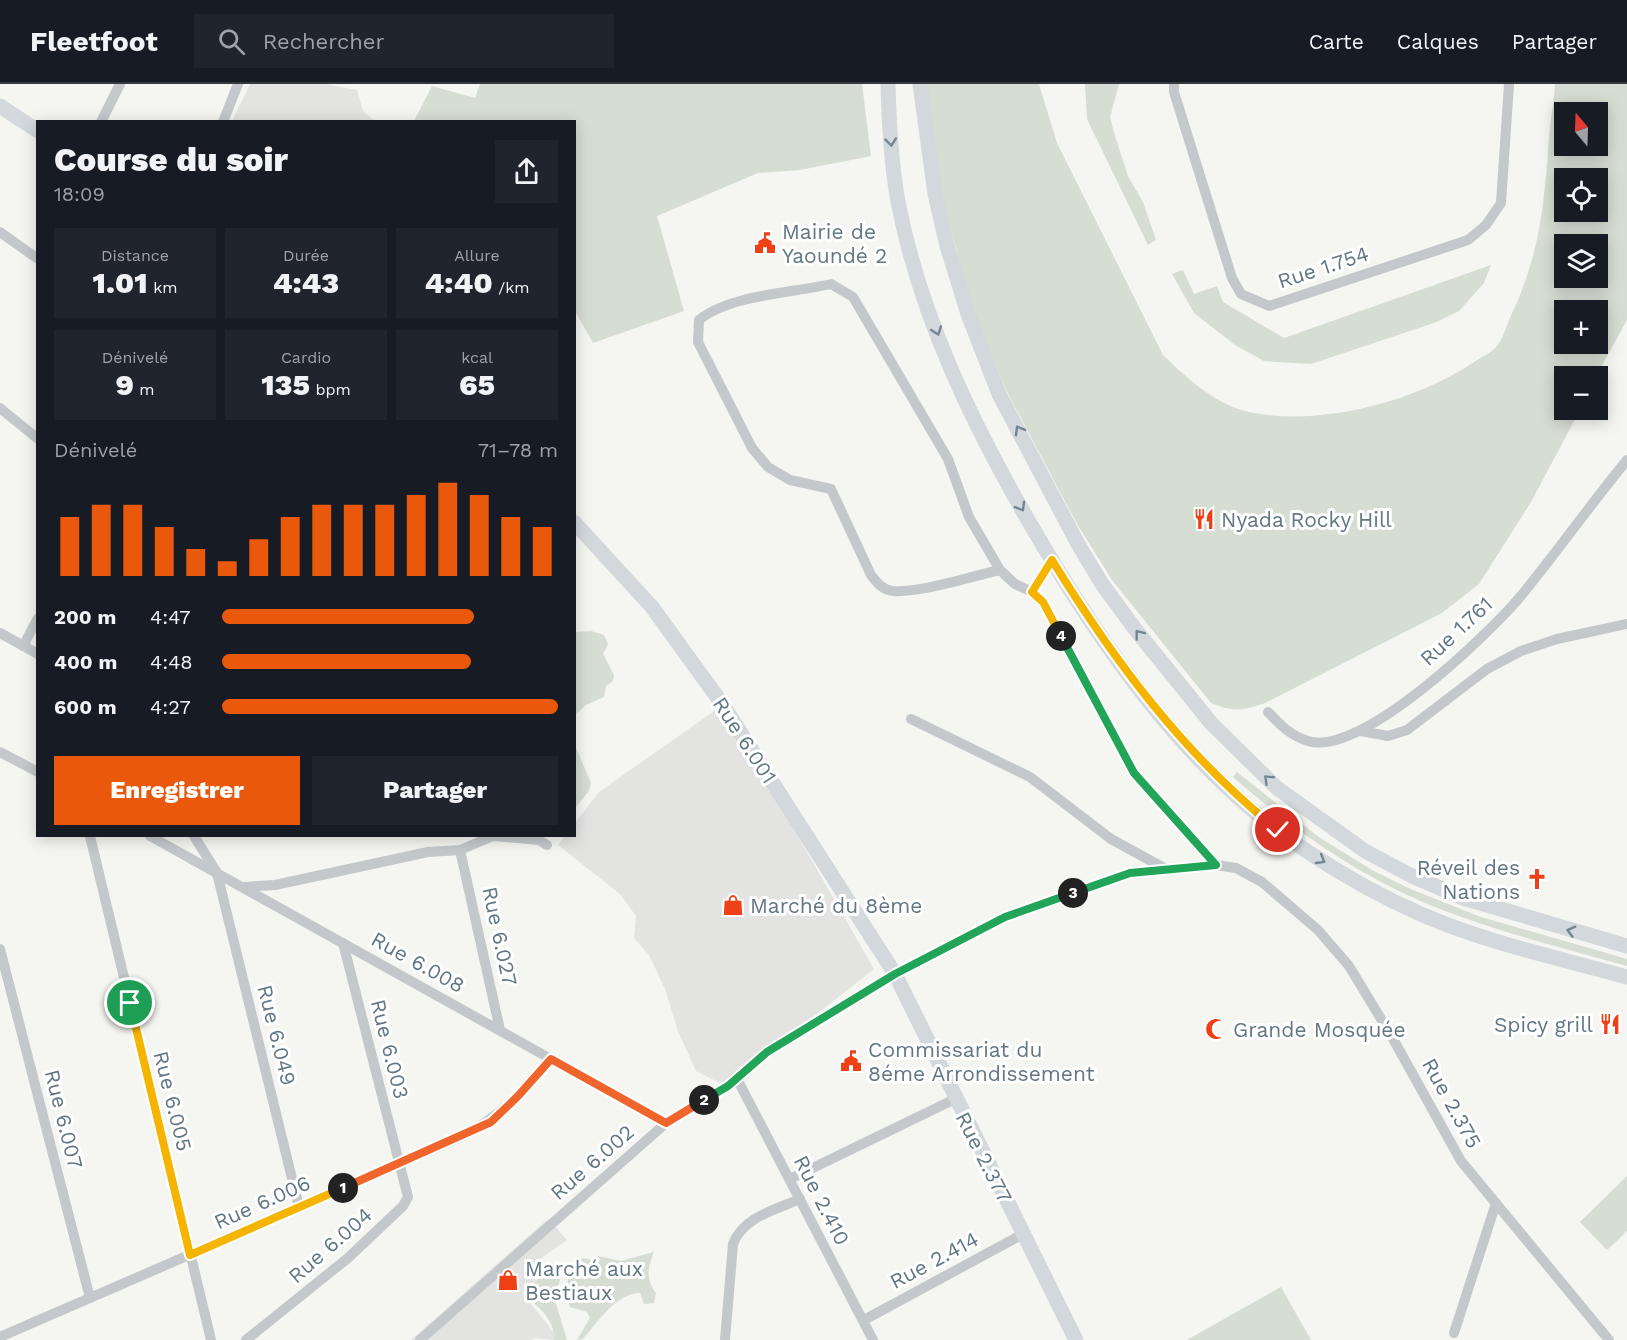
<!DOCTYPE html>
<html lang="fr">
<head>
<meta charset="utf-8">
<style>
  :root { --surface:#171b24; --page:#20242c; --text:#f1f3f6; --muted:#9ea1a6; --line:#363941; --accent:#ea580c }
  body { margin:0; font-family:"Work Sans",sans-serif; background:var(--page); color:var(--text); height:100vh; display:flex; flex-direction:column; font-size:22px; white-space:nowrap }
  * { box-sizing:border-box; margin:0 }
  p { font-size:20px; color:var(--muted) }
  .icon { flex:none; width:33px; height:33px; fill:none; stroke:currentColor; stroke-width:2; stroke-linecap:round; stroke-linejoin:round }
  .map { position:relative; flex:1; overflow:hidden }
  .details { position:absolute; left:36px; top:36px; width:540px; height:717px; display:flex; flex-direction:column; background:var(--surface); border-radius:0px; box-shadow:0 3px 15px #0003 }
  .details>* { flex:none }
  .needle { width:39px; rotate:341deg }
  .fabs { position:absolute; left:1554px; top:18px; display:grid; gap:12px }
  .fabs a { display:grid; place-items:center; width:54px; height:54px; border-radius:0px; background:var(--surface); box-shadow:0 3px 15px #0003; font-size:30px }
  .pin { position:absolute; display:grid; place-items:center; width:51px; height:51px; color:#fff; margin:-26px; border:3px solid #fff; border-radius:50%; box-shadow:0 2px 6px #0007 }
  .km { position:absolute; width:30px; height:30px; margin:-15px; border-radius:50%; background:#222; color:#fff; font-size:16px; line-height:30px; text-align:center }
  .round { display:grid; place-items:center; flex:none; width:63px; height:63px; border-radius:0px; background:var(--page) }
  .overview { display:flex; align-items:center; justify-content:space-between; height:102px; padding:0 18px }
  h1 { font-size:33px; font-weight:800; line-height:45px }
  .figures { display:grid; grid-template-columns:repeat(3,1fr); gap:9px; height:102px; padding:6px 18px }
  .figures div { display:grid; align-content:center; border-radius:0px; background:var(--page); text-align:center }
  .figures b { font-size:30px; font-weight:800 }
  .figures small { font-size:16px; font-weight:400 }
  .figures p { font-size:16px }
  .chart { height:168px; padding:12px 18px }
  .chart p { display:flex; justify-content:space-between }
  .chart svg { width:100%; height:108px; margin-top:6px; stroke:var(--accent); stroke-width:6 }
  .cta { display:flex; gap:12px; margin-top:auto; padding:12px 18px }
  .cta a { flex:1; height:69px; border-radius:0px; background:var(--accent); color:#fff; font-size:24px; font-weight:800; line-height:69px; text-align:center }
  .cta a+a { background:var(--page); color:var(--text) }
  ul { padding:0 18px; list-style:none; font-size:20px }
  li { display:grid; grid-template-columns:96px 72px 1fr; align-items:center; height:45px }
  li i { height:15px; border-radius:8px; background:var(--accent) }
  header { display:flex; align-items:center; gap:36px; box-sizing:border-box; height:84px; padding:0 30px; background:var(--surface); border-bottom:2px solid var(--line) }
  header strong { font-size:28px }
  nav { display:flex; gap:33px; margin-inline-start:auto; font-size:21px }
  .search { width:420px; height:54px; background:var(--page); display:flex; align-items:center; gap:15px; box-sizing:border-box; padding:0 21px; border-radius:0px; color:var(--muted); font-size:22px }
  .map>svg:first-child { display:block }
  .built { fill:#e3e4e2 }
  .green { fill:#d6ddd2; fill-rule:evenodd }
  .lines { fill:none; stroke-linecap:round; stroke-linejoin:round }
  .street { stroke:#c4c8cb; stroke-width:10 }
  .secondary { stroke:#d2d8dc; stroke-width:15 }
  .oneway { stroke:#738591 }
  .split-1-casing { stroke:#fff; stroke-width:12 }
  .split-2-casing { stroke:#fff; stroke-width:12 }
  .split-3-casing { stroke:#fff; stroke-width:12 }
  .split-4-casing { stroke:#fff; stroke-width:12 }
  .split-5-casing { stroke:#fff; stroke-width:12 }
  .split-1 { stroke:#f5b400; stroke-width:8 }
  .split-2 { stroke:#f0652b; stroke-width:8 }
  .split-3 { stroke:#22a559; stroke-width:8 }
  .split-4 { stroke:#22a559; stroke-width:8 }
  .split-5 { stroke:#f5b400; stroke-width:8 }
  .labels { text-anchor:middle; dominant-baseline:central; stroke-width:6; stroke-linejoin:round; paint-order:stroke }
  .poi-label { font-size:21px; fill:#627684; stroke:#fff; text-anchor:start }
  .street-label { font-size:21px; fill:#627684; stroke:#fff }
</style>
</head>
<body>
<header>
<strong>Fleetfoot</strong>
<div class="search"><svg class="icon" aria-label="search" viewBox="0 0 24 24"><circle cx="10" cy="10" r="6"/><path d="M15 15l6 6"/></svg>Rechercher</div>
<nav><a>Carte</a><a>Calques</a><a>Partager</a></nav>
</header>
<div class="map">
<svg width="1627" height="1256" viewBox="0 0 1627 1256">
  <rect width="100%" height="100%" fill="#f5f5f1"/>
  <g class="built">
    <path d="M250,0H325L357,6L363,27L375,37H232Z"/>
    <path d="M717,625L776,714L874,885L726,1002L696,987L678,947L665,905L649,871L634,854L636,832L620,810L558,761L565,752H574L575,739L599,708Z"/>
    <path d="M548,1135L567,1156L533,1180L540,1190L535,1194L536,1197L522,1209L556,1251L554,1256L535,1254L531,1256H411Z"/>
  </g>
  <g class="green">
    <path d="M480,0H862L871,72L800,86L758,89L657,132L684,227L593,259L575,227L574,38L414,37L432,2L475,14Z"/>
    <path d="M927,0H1039L1057,59L1163,271C1187,294 1216,321 1249,328C1321,343 1414,318 1474,278C1481,273 1491,269 1496,263C1503,256 1506,242 1510,234C1540,170 1544,123 1549,54C1550,36 1554,18 1555,0H1627V236L1596,292H1564V326H1580L1531,418L1479,500L1442,529L1265,619C1242,627 1233,628 1211,619L1112,496L1077,440L1006,306L970,218L939,101ZM1564,28H1598V62H1564ZM1564,94H1598V128H1564ZM1564,160H1598V194H1564ZM1564,226H1598V260H1564Z"/>
    <path d="M1085,0H1119L1110,33L1114,49L1128,92L1143,118L1156,156L1148,161L1087,35Z"/>
    <path d="M1491,181L1484,199L1459,227L1434,239L1311,280L1264,277L1235,261L1194,229L1172,190L1183,186L1194,210L1217,202L1223,218L1284,254Z"/>
    <path d="M591,547L604,551L608,560L603,570L614,591L613,597L606,602L604,613L586,621L575,631V548Z"/>
    <path d="M574,659L591,699L589,707L575,724Z"/>
    <path d="M1237,688L1320,754L1372,786L1408,804L1481,833L1627,875V882C1557,862 1485,845 1418,816C1350,786 1289,742 1233,693Z"/>
    <path d="M1627,1092V1147L1607,1166L1580,1138Z"/>
    <path d="M654,1168C648,1183 645,1195 656,1209L654,1219L644,1220L640,1209C616,1209 597,1239 583,1255L577,1256L590,1234L587,1228L570,1223C564,1206 566,1185 582,1174L593,1176L598,1172L621,1177Z"/>
    <path d="M545,1179L557,1180L561,1193L554,1213L567,1256H554C555,1237 541,1225 527,1213L528,1205L537,1196L541,1181Z"/>
    <path d="M1281,1203L1311,1256H1187Z"/>
  </g>
  <g class="lines">
    <g class="street">
      <path d="M1174,0V8L1232,194L1241,210L1269,222L1468,156L1486,141L1501,119L1509,0"/>
      <path d="M101,38L120,0"/>
      <path d="M223,38L238,0"/>
      <path d="M0,148L38,175"/>
      <path d="M0,324L38,355"/>
      <path d="M1000,486C972,492 921,509 893,507C883,506 877,499 871,491L831,405L790,396L768,383L752,364L698,258L699,236C729,211 792,209 831,200L853,213L948,375L969,433L1000,486L1015,500L1032,508L1043,518L1134,689L1216,781"/>
      <path d="M1032,508L1052,476"/>
      <path d="M0,549L38,570"/>
      <path d="M23,562L38,534"/>
      <path d="M1268,628C1279,640 1291,652 1308,657C1360,674 1488,551 1520,513C1557,468 1590,421 1627,376"/>
      <path d="M911,635L1030,693L1111,755L1164,784"/>
      <path d="M1361,647L1388,652L1407,646L1487,585L1521,567L1557,555L1627,540"/>
      <path d="M0,668L38,688"/>
      <path d="M90,752L211,1256"/>
      <path d="M150,752L666,1039"/>
      <path d="M194,752L217,789L299,1123"/>
      <path d="M460,766L500,946"/>
      <path d="M243,803L275,801L428,768L460,766L493,752L539,756L547,761"/>
      <path d="M0,865L90,1214"/>
      <path d="M736,993L873,1256"/>
      <path d="M790,1095L955,1015"/>
      <path d="M864,1236L1023,1150"/>
      <path d="M1454,1249L1496,1119"/>
      <path d="M0,1253L463,1052C501,1032 523,1007 551,975"/>
      <path d="M246,1256L348,1174L403,1122L408,1113L343,859"/>
      <path d="M420,1256L666,1039L728,1002L767,968L895,890L1005,833L1130,789L1216,781L1236,784L1262,798L1318,846L1349,882L1392,953L1461,1077L1609,1256"/>
      <path d="M725,1256L733,1160C743,1133 775,1126 800,1115"/>
    </g>
    <g class="secondary">
      <path d="M888,0C889,40 891,79 898,118C920,231 971,337 1028,436C1100,560 1186,687 1308,768C1344,792 1384,814 1423,831C1488,859 1559,874 1627,893"/>
      <path d="M920,0L935,110L947,162L968,230L999,310L1078,460L1102,500L1135,545L1211,639L1277,704L1365,767L1410,791L1463,814L1627,862"/>
      <path d="M0,22L38,47"/>
      <path d="M574,438L652,523L723,621L895,890L1076,1256"/>
    </g>
  </g>
  <defs><path id="oneway-chevron" d="M-2-3.5L2.5 0L-2 3.5" fill="none" stroke-width="1.6" stroke-linecap="round" stroke-linejoin="round" transform="scale(1.5)"/></defs>
  <g class="oneway">
    <use href="#oneway-chevron" transform="translate(891 58) rotate(84)"/>
    <use href="#oneway-chevron" transform="translate(937 247) rotate(70)"/>
    <use href="#oneway-chevron" transform="translate(1019 346) rotate(-120)"/>
    <use href="#oneway-chevron" transform="translate(1021 423) rotate(60)"/>
    <use href="#oneway-chevron" transform="translate(1139 550) rotate(-128)"/>
    <use href="#oneway-chevron" transform="translate(1268 695) rotate(-136)"/>
    <use href="#oneway-chevron" transform="translate(1321 776) rotate(31)"/>
    <use href="#oneway-chevron" transform="translate(1571 847) rotate(-165)"/>
  </g>
  <g class="lines">
    <defs>
      <path id="split-1" d="M130,919L190,1171L343,1104"/>
      <path id="split-2" d="M343,1104L491,1038L518,1012L551,975L666,1039L704,1016"/>
      <path id="split-3" d="M704,1016L728,1002L767,968L895,890L1005,833L1073,809"/>
      <path id="split-4" d="M1061,552L1134,689L1216,781L1130,789L1073,809"/>
      <path id="split-5" d="M1061,552L1043,518L1032,508L1052,476C1114,577 1184,671 1278,746"/>
    </defs>
    <use href="#split-1" class="split-1-casing"/>
    <use href="#split-2" class="split-2-casing"/>
    <use href="#split-3" class="split-3-casing"/>
    <use href="#split-4" class="split-4-casing"/>
    <use href="#split-5" class="split-5-casing"/>
    <use href="#split-1" class="split-1"/>
    <use href="#split-2" class="split-2"/>
    <use href="#split-3" class="split-3"/>
    <use href="#split-4" class="split-4"/>
    <use href="#split-5" class="split-5"/>
  </g>
  <defs>
    <symbol id="civic-bare" viewBox="-9 -9 18 18"><path d="M-.6-6.5H3V-4.5H.6V-3L4-1V1h2V6H-6V1h2V-1L-.6-3ZM-1.2 2.5V6h2.4V2.5Z" fill="#f04016" stroke="#fff" stroke-width="2.5" paint-order="stroke"/></symbol>
    <symbol id="restaurant-bare" viewBox="-9 -9 18 18"><path d="M-5-6h1v4h1v-4h1v4h1v-4h1v5L-1.5 .5V6h-2V.5L-5-1ZM5-6V6H3V1.5H1.5Q1.5-4 5-6Z" fill="#f04016" stroke="#fff" stroke-width="2.5" paint-order="stroke"/></symbol>
    <symbol id="church-bare" viewBox="-9 -9 18 18"><path d="M-1.2-6h2.4v3.5h3.3v2.4h-3.3V6h-2.4V-.1h-3.3v-2.4h3.3Z" fill="#f04016" stroke="#fff" stroke-width="2.5" paint-order="stroke"/></symbol>
    <symbol id="shop-bare" viewBox="-9 -9 18 18"><path d="M-5-2.5h2.3a2.7 3.5 0 0 1 5.4 0H5L5.5 6h-11ZM-1.5-2.5h3a1.5 2.3 0 0 0-3 0Z" fill="#f04016" stroke="#fff" stroke-width="2.5" paint-order="stroke"/></symbol>
    <symbol id="mosque-bare" viewBox="-9 -9 18 18"><path d="M3.5-4.9A6 6 0 1 0 3.5 4.9A5 5 0 1 1 3.5-4.9Z" fill="#f04016" stroke="#fff" stroke-width="2.5" paint-order="stroke"/></symbol>
  </defs>
  <g fill-rule="evenodd">
    <use href="#civic-bare" x="750" y="144" width="30" height="30"/>
    <use href="#restaurant-bare" x="1189" y="420" width="30" height="30"/>
    <use href="#church-bare" x="1522" y="780" width="30" height="30"/>
    <use href="#shop-bare" x="718" y="806" width="30" height="30"/>
    <use href="#restaurant-bare" x="1595" y="925" width="30" height="30"/>
    <use href="#mosque-bare" x="1201" y="930" width="30" height="30"/>
    <use href="#civic-bare" x="836" y="962" width="30" height="30"/>
    <use href="#shop-bare" x="493" y="1181" width="30" height="30"/>
  </g>
  <g class="labels">
    <g class="poi-label">
      <text x="782" y="147">Mairie de<tspan x="782" dy="24">Yaoundé 2</tspan></text>
      <text x="1221" y="435">Nyada Rocky Hill</text>
      <text x="1520" y="783" text-anchor="end">Réveil des<tspan x="1520" dy="24">Nations</tspan></text>
      <text x="750" y="821">Marché du 8ème</text>
      <text x="1593" y="940" text-anchor="end">Spicy grill</text>
      <text x="1233" y="945">Grande Mosquée</text>
      <text x="868" y="965">Commissariat du<tspan x="868" dy="24">8éme Arrondissement</tspan></text>
      <text x="525" y="1184">Marché aux<tspan x="525" dy="24">Bestiaux</tspan></text>
    </g>
    <g class="street-label">
      <text transform="translate(1323 183) rotate(-18)">Rue 1.754</text>
      <text transform="translate(1456 547) rotate(-43)">Rue 1.761</text>
      <text transform="translate(745 656) rotate(57)">Rue 6.001</text>
      <text transform="translate(500 852) rotate(78)">Rue 6.027</text>
      <text transform="translate(418 878) rotate(29)">Rue 6.008</text>
      <text transform="translate(277 951) rotate(76)">Rue 6.049</text>
      <text transform="translate(390 965) rotate(76)">Rue 6.003</text>
      <text transform="translate(173 1017) rotate(76)">Rue 6.005</text>
      <text transform="translate(1452 1019) rotate(61)">Rue 2.375</text>
      <text transform="translate(64 1035) rotate(76)">Rue 6.007</text>
      <text transform="translate(984 1073) rotate(63)">Rue 2.377</text>
      <text transform="translate(592 1078) rotate(-41)">Rue 6.002</text>
      <text transform="translate(822 1116) rotate(63)">Rue 2.410</text>
      <text transform="translate(262 1118) rotate(-24)">Rue 6.006</text>
      <text transform="translate(330 1161) rotate(-41)">Rue 6.004</text>
      <text transform="translate(934 1176) rotate(-28)">Rue 2.414</text>
    </g>
  </g>
</svg>
<div class="fabs">
<a><svg class="needle" viewBox="-14 -14 28 28"><path d="M0-13l5 13h-10z" fill="#e53935"/><path d="M0 13l5-13h-10z" fill="#9ea1a6"/></svg></a>
<a><svg class="icon" aria-label="locate" viewBox="0 0 24 24"><circle cx="12" cy="12" r="6"/><path d="M12 2v4M12 18v4M2 12h4M18 12h4"/></svg></a>
<a><svg class="icon" aria-label="layers" viewBox="0 0 24 24"><path d="M12 4l9 5-9 5-9-5zM3 14l9 5 9-5"/></svg></a>
<a>+</a>
<a>−</a>
</div>
<div class="pin" style="left:130px;top:919px;background:#1e9e55"><svg class="icon" aria-label="arrive" viewBox="0 0 24 24"><path d="M6 21V4h12l-3 4 3 4H6"/></svg></div>
<div class="pin" style="left:1278px;top:746px;background:#d93025"><svg class="icon" aria-label="check" viewBox="0 0 24 24"><path d="M5 12l5 5 9-10"/></svg></div>
<b class="km" style="left:343px;top:1104px">1</b>
<b class="km" style="left:704px;top:1016px">2</b>
<b class="km" style="left:1073px;top:809px">3</b>
<b class="km" style="left:1061px;top:552px">4</b>
<section class="details">
<div class="overview"><div><h1>Course du soir</h1><p>18:09</p></div><a class="round"><svg class="icon" aria-label="share" viewBox="0 0 24 24"><path d="M12 15V3M7 8l5-5 5 5M5 13v7h14v-7"/></svg></a></div>
<div class="figures">
<div><p>Distance</p><b>1.01<small> km</small></b></div>
<div><p>Durée</p><b>4:43</b></div>
<div><p>Allure</p><b>4:40<small> /km</small></b></div>
</div>
<div class="figures">
<div><p>Dénivelé</p><b>9<small> m</small></b></div>
<div><p>Cardio</p><b>135<small> bpm</small></b></div>
<div><p>kcal</p><b>65</b></div>
</div>
<div class="chart"><p><span>Dénivelé</span>71–78 m</p>
<svg viewBox="0 0 160 44" preserveAspectRatio="none"><path d="M5 44V20M15 44V15M25 44V15M35 44V24M45 44V33M55 44V38M65 44V29M75 44V20M85 44V15M95 44V15M105 44V15M115 44V11M125 44V6M135 44V11M145 44V20M155 44V24"/></svg>
</div>
<ul>
<li><b>200 m</b>4:47<i style="width:75%"></i></li>
<li><b>400 m</b>4:48<i style="width:74%"></i></li>
<li><b>600 m</b>4:27<i style="width:100%"></i></li>
</ul>
<div class="cta"><a>Enregistrer</a><a>Partager</a></div>
</section>
</div>
</body>
</html>
